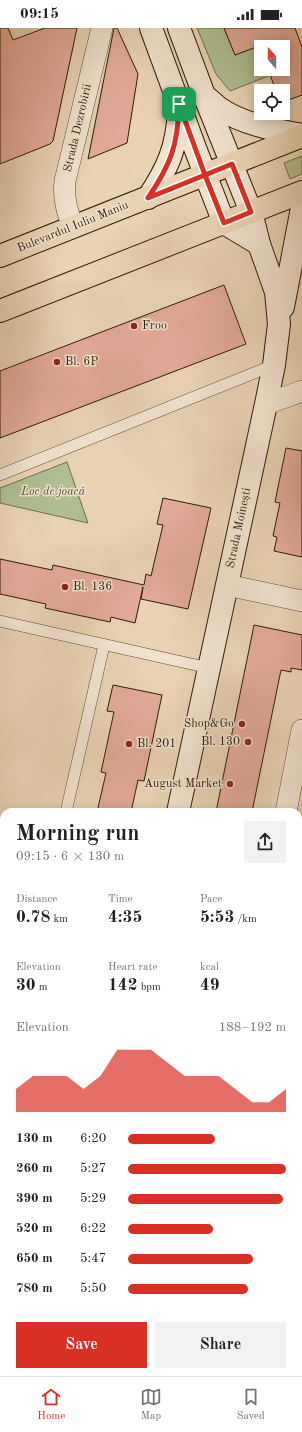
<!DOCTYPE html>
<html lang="en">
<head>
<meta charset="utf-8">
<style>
  :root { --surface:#fff; --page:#f2f2f2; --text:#202124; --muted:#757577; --line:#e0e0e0; --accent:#d93025 }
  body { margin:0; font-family:"Old Standard TT",serif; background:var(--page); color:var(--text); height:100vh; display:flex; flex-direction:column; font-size:15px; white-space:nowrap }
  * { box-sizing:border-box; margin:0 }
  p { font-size:13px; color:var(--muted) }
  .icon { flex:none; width:22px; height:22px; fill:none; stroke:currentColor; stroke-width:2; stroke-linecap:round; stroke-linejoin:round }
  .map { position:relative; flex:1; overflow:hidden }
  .sheet { position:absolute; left:0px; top:780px; width:302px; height:568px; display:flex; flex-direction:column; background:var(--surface); border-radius:12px 12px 0 0; box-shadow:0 2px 10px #0003 }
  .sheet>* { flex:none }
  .needle { width:26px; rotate:340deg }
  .controls { position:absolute; left:254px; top:12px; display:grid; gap:8px }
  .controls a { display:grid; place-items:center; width:36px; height:36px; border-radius:0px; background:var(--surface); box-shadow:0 2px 10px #0003; font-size:20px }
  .pin { position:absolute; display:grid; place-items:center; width:34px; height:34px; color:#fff; margin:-17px; border-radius:8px; box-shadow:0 2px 6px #0006 }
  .round { display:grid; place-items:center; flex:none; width:42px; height:42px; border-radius:0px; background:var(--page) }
  .overview { display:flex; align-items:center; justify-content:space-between; height:68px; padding:0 16px }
  h1 { font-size:22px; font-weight:700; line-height:30px }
  .stats { display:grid; grid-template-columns:repeat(3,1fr); gap:6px; height:68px; padding:4px 16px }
  .stats div { display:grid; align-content:center }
  .stats b { font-size:17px; font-weight:700 }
  .stats small { font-size:11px; font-weight:400 }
  .stats p { font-size:11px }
  .chart { height:112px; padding:8px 16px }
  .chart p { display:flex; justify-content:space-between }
  .chart svg { width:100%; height:72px; margin-top:4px; fill:var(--accent); opacity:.7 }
  .primary-button { display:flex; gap:8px; margin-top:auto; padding:8px 16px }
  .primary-button a { flex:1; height:46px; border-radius:0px; background:var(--accent); color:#fff; font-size:16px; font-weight:700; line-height:46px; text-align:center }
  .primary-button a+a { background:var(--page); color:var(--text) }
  ul { padding:0 16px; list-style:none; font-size:13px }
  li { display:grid; grid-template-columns:64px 48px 1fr; align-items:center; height:30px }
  li i { height:10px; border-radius:5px; background:var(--accent) }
  .status { display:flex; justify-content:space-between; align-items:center; height:28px; padding:0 20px; background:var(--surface); direction:ltr }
  .status svg { height:11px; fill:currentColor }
  .dock { display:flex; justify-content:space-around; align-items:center; height:56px; border-top:1px solid var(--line); background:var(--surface); font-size:11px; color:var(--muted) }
  .dock a { display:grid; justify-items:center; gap:2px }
  .dock .on { color:var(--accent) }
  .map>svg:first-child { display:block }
  .green { fill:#b0be91; stroke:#6f6e4a }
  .building { fill:#e1aa97; stroke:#2e1d04 }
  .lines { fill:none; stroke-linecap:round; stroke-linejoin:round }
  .lane-casing { stroke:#5d4a30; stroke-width:12 }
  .street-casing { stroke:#5d4a30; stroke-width:22 }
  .secondary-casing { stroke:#2e1d04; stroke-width:24 }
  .primary-casing { stroke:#2e1d04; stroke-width:24 }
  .lane { stroke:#f1e2ce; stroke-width:11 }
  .street { stroke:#f1e2ce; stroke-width:21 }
  .secondary { stroke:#f1e2ce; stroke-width:22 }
  .primary { stroke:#e9d3b3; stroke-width:22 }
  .route-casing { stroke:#fff; stroke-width:8 }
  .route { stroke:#d93025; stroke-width:5 }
  .poi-dot { fill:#8f2418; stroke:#f1e2ce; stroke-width:1.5 }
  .labels { text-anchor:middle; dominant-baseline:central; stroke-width:3; stroke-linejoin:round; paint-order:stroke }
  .street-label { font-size:12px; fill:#2e1d04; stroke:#f1e2ce }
  .poi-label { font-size:12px; fill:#2e1d04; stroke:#f1e2ce; text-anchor:start }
  .park-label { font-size:12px; font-style:italic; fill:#554d2e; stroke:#f1e2ce }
</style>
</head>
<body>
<div class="status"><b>09:15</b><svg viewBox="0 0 49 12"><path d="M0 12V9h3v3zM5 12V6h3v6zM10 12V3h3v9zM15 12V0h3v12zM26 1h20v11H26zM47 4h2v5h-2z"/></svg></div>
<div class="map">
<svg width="302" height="1348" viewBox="0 0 302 1348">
  <rect width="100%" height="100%" fill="#e9d3b3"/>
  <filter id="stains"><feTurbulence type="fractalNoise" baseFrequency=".005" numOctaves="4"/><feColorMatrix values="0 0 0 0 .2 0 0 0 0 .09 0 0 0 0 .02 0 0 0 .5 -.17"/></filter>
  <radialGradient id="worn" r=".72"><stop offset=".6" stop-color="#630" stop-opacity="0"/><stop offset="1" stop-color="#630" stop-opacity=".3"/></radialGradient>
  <g class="green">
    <path d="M197,0H224L235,27L259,18L261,24V41H268L271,47L230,63L216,46Z"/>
    <path d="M302,128V146L290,151L284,135Z"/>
    <path d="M67,434L88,495L0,475V460Z"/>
  </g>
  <g class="building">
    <path d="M0,0H8L13,12L45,0H77L53,113L50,116L0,136Z"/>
    <path d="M114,0H117L138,46L127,115L88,131Z"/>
    <path d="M224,0H295L302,19V67L283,74V63H276L268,41H283V19H261V24L259,18L235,27Z"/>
    <path d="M224,257L246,316L0,410V343Z"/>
    <path d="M286,420L302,423V529L274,523L277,509L273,508L280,475L275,474Z"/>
    <path d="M163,470L211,480L188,581L141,571L143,559L135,595L111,589L110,594L45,580L46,576L0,566V531L52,542L53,537L144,557L146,546L151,548L163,497L157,496Z"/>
    <path d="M254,597L302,607V642L291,640V644L281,642L252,784H216Z"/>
    <path d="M113,657L162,667L144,753L138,752L131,784H97L106,745L101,744L114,684L107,683Z"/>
  </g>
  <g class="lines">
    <defs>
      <g id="lane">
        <path d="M0,447L274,337"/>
        <path d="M0,593L209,640"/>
        <path d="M66,784L104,617"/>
        <path d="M0,1015L4,1016"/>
        <path d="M0,1082L4,1064"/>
        <path d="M298,1238L302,1239"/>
        <path d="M298,1332L302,1333"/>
        <path d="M168,1348V1344"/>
      </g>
      <g id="street">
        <path d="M73,199C67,184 63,170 65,153L102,0"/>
        <path d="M266,376L302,363"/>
        <path d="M227,557L302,573"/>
        <path d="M286,784L302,702"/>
        <path d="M298,801L302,802"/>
        <path d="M298,930H302"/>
        <path d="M298,1020L302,1021"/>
        <path d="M0,1110L4,1111"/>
      </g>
      <g id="secondary">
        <path d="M151,0L195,120L224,195L259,216"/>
        <path d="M205,68C210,72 214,76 219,80C242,96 275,102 302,107"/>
        <path d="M148,170C168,140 177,119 179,83"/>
        <path d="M283,279L302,180"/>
        <path d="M178,784L266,376L274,337L279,296L276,264L259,216L251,184L204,67L179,0"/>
        <path d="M57,1348L58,1344"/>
      </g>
      <g id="primary">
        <path d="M0,228L302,108"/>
        <path d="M0,283L302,164"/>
      </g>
    </defs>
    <use href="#lane" class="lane-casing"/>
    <use href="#street" class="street-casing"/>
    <use href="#secondary" class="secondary-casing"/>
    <use href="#primary" class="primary-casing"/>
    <use href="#lane" class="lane"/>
    <use href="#street" class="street"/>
    <use href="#secondary" class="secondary"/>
    <use href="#primary" class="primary"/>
  </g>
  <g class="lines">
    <defs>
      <path id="route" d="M179,76C178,117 171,136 148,170L205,147L224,195L251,184L232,136L205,147L179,76"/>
    </defs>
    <use href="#route" class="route-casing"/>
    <use href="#route" class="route"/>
  </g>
  <g class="poi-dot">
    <circle cx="134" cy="298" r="4"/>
    <circle cx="57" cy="334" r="4"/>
    <circle cx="65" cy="559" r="4"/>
    <circle cx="242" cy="696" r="4"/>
    <circle cx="248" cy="714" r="4"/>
    <circle cx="129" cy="716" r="4"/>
    <circle cx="230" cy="756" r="4"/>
  </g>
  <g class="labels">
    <g class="street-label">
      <text transform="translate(78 100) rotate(-77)">Strada Dezrobirii</text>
      <text transform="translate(73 199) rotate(-22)">Bulevardul Iuliu Maniu</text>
      <text transform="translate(239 500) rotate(-78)">Strada Moinești</text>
    </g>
    <g class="poi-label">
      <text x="142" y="298">Froo</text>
      <text x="65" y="334">Bl. 6P</text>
      <text x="73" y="559">Bl. 136</text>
      <text x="234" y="696" text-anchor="end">Shop&amp;Go</text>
      <text x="240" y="714" text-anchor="end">Bl. 130</text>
      <text x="137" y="716">Bl. 201</text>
      <text x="222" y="756" text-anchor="end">August Market</text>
    </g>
    <g class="park-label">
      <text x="53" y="464">Loc de joacă</text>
    </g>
  </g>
  <rect width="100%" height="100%" filter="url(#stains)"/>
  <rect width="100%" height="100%" fill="url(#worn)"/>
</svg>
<div class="controls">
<a><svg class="needle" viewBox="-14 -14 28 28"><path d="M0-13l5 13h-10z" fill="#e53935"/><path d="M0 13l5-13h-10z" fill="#757577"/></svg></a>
<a><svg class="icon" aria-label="locate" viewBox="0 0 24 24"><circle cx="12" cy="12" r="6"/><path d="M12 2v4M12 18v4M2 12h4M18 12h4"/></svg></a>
</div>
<div class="pin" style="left:179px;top:76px;background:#1e9e55"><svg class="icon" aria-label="arrive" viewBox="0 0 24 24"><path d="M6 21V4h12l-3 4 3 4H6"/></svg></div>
<section class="sheet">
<div class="overview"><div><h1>Morning run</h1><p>09:15 · 6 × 130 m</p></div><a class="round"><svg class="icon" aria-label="share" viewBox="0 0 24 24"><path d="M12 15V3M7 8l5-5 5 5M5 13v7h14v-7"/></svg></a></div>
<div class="stats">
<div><p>Distance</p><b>0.78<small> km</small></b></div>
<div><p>Time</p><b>4:35</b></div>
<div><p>Pace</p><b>5:53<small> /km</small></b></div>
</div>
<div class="stats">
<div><p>Elevation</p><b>30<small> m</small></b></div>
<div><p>Heart rate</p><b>142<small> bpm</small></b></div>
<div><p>kcal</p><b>49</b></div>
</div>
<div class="chart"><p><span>Elevation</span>188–192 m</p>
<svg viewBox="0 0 160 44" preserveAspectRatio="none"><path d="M0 44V30L10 22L20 22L30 22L40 30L50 22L60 6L70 6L80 6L90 14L100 22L110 22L120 22L130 30L140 38L150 38L160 30V44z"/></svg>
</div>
<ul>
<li><b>130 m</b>6:20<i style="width:55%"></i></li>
<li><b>260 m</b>5:27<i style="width:100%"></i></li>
<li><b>390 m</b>5:29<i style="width:98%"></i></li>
<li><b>520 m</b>6:22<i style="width:54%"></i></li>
<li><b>650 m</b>5:47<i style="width:79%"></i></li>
<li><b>780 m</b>5:50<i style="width:76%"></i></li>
</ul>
<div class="primary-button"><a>Save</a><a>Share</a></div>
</section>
</div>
<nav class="dock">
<a class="on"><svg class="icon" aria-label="home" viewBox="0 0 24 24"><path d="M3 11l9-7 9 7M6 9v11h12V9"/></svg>Home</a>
<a><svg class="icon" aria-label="map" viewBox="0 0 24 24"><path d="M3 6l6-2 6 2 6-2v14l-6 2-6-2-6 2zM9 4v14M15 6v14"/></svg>Map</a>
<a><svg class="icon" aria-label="saved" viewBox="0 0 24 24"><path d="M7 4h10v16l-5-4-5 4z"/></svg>Saved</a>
</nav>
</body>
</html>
